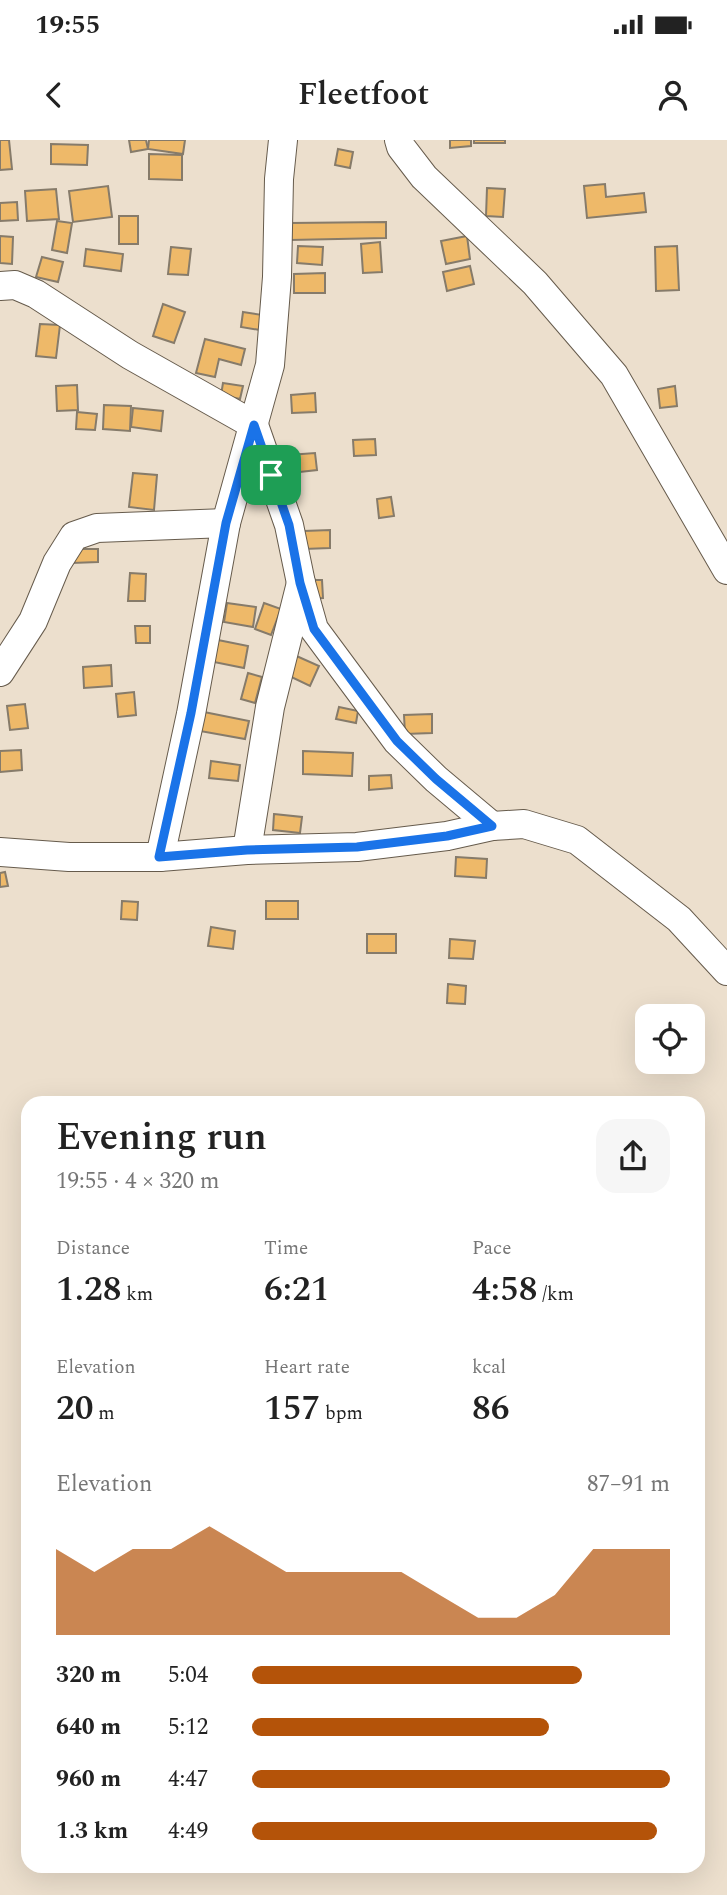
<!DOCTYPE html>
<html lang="en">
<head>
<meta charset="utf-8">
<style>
  :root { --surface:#fff; --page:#f6f6f6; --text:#222; --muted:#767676; --accent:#b45309 }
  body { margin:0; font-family:Spectral,serif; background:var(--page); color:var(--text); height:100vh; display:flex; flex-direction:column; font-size:26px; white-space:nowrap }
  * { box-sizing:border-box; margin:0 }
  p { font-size:23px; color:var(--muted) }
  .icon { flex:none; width:38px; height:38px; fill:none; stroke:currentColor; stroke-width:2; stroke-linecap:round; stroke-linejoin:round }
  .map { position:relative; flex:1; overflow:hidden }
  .panel { position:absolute; left:21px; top:956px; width:684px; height:777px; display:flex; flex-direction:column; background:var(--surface); border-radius:21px; box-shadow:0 7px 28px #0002 }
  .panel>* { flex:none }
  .fabs { position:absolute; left:635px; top:864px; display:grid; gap:14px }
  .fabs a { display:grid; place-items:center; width:70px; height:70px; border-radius:14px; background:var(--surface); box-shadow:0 7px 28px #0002; font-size:35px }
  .pin { position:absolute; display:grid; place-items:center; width:60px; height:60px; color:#fff; margin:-30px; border-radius:14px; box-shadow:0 4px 10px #0006 }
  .round { display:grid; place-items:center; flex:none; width:74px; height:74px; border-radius:21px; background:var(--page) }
  .summary { display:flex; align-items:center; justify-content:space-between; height:119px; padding:0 35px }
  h1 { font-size:38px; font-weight:600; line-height:52px }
  .metrics { display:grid; grid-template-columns:repeat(3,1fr); gap:10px; height:119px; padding:7px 35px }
  .metrics div { display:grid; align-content:center }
  .metrics b { font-size:35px; font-weight:600 }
  .metrics small { font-size:19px; font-weight:400 }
  .metrics p { font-size:19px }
  .chart { height:196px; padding:14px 35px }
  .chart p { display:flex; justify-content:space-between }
  .chart svg { width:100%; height:126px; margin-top:7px; fill:var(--accent); opacity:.7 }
  ul { padding:0 35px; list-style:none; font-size:23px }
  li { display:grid; grid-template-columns:112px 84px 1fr; align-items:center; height:52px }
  li i { height:18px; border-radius:9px; background:var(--accent) }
  .status { display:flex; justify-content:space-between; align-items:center; height:49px; padding:0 35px; background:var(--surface); direction:ltr }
  .status svg { height:19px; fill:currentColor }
  header { display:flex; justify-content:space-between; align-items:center; height:91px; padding:0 35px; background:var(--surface); font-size:32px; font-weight:600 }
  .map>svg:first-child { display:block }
  .building { fill:#eeb969; stroke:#867b6a; stroke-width:2 }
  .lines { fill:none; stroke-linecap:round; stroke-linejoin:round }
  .street-casing { stroke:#665b4c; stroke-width:30 }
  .street { stroke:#fff; stroke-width:28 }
  .route-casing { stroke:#fff; stroke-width:14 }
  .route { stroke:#1a73e8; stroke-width:9 }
</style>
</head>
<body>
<div class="status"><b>19:55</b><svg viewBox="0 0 49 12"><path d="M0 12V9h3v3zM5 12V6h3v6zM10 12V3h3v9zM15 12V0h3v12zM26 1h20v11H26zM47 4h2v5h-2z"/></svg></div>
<header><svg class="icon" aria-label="back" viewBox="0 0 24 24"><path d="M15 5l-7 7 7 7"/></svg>Fleetfoot<svg class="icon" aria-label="person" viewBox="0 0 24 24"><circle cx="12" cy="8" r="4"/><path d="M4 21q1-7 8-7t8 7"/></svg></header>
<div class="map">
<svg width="727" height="1755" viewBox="0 0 727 1755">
  <rect width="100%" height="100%" fill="#ecdfcd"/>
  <g class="building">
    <path d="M0,0H9L12,29L0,30Z"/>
    <path d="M129,0H146L148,9L131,12Z"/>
    <path d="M149,0H185L183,14L148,9Z"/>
    <path d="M450,0H471V6L450,8Z"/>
    <rect x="474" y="0" width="31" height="3"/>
    <path d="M51,4L88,5L87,25L51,24Z"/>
    <path d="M338,9L353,12L350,28L335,25Z"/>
    <path d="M149,14L182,15V40L149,39Z"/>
    <path d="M605,44L606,57L644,53L646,72L587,78L584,46Z"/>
    <path d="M108,46L112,77L73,82L69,51Z"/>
    <path d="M487,48L505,49L503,77L486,76Z"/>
    <path d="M56,49L59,79L27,81L25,51Z"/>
    <path d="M17,62L18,80L0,81V63Z"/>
    <rect x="119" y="76" width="19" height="28"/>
    <path d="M57,81L72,83L67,113L52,110Z"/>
    <path d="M386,82V98L290,100V83Z"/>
    <path d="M0,96L13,97L12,124L0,123Z"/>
    <path d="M467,96L470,119L446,124L441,101Z"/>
    <path d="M380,102L382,132L363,133L361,104Z"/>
    <path d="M298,106L323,107L322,125L297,123Z"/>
    <path d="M677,106L679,150L656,151L655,107Z"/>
    <path d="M171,107L191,109L188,135L168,134Z"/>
    <path d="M86,109L123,114L121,131L84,126Z"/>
    <path d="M42,117L63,122L58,142L36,137Z"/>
    <path d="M470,126L474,144L447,151L443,132Z"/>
    <path d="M325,133V153H294V134Z"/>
    <path d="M163,164L185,172L174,203L153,196Z"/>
    <path d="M243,172L269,176L266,191L241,187Z"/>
    <path d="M40,184L60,185L56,218L36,216Z"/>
    <path d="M205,199L245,209L241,225L219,219L215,237L196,233Z"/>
    <path d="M223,243L243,246L240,259L221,255Z"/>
    <path d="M77,245L78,270L57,271L56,246Z"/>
    <path d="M675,246L677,266L660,268L658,249Z"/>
    <path d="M315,253L316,272L292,273L291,255Z"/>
    <path d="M104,265L131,266L130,291L103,289Z"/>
    <path d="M133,268L163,271L161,291L131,287Z"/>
    <path d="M77,272L97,274L95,290L76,289Z"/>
    <path d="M375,299L376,315L354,316L353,300Z"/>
    <path d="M315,313L317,330L291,333L289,315Z"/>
    <path d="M133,333L157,335L154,370L129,367Z"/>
    <path d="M391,357L394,376L379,378L377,359Z"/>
    <path d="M330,390V408L304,409V391Z"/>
    <path d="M72,409H98V422L72,423Z"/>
    <path d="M130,433L146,434L145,461H128Z"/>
    <path d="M307,440H322L323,458L307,459Z"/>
    <path d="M227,463L256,467L253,487L224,482Z"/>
    <path d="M264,463L281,469L271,495L255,489Z"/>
    <path d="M135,486H150V503H136Z"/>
    <path d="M218,500L248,506L244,528L214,522Z"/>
    <path d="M292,514L319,526L310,546L283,533Z"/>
    <path d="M111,525L112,546L84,548L83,527Z"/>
    <path d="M248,533L262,537L255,563L241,559Z"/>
    <path d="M134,552L136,575L118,577L116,554Z"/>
    <path d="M25,564L28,588L10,590L7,566Z"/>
    <path d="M339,567L358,571L356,583L336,579Z"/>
    <path d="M204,572L249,581L245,599L200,591Z"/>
    <path d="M432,574V593L405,594L404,575Z"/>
    <path d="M21,610L22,630L0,632V611Z"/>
    <path d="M303,611L353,613L352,636L303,634Z"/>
    <path d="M211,621L240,625L238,641L209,638Z"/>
    <path d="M391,635L392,648L369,650V636Z"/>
    <path d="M274,674L302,677L300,693L273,690Z"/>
    <path d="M456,717L487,719L486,738L455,736Z"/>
    <path d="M5,732L8,746L0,747V733Z"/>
    <path d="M122,761L138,762L137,780L121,779Z"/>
    <rect x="266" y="761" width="32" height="18"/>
    <path d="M211,787L235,791L233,809L208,806Z"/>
    <rect x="367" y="794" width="29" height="19"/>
    <path d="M450,799L475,801L473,819L449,818Z"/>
    <path d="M448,844L466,846L465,864L447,863Z"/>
  </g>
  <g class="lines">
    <defs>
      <g id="street">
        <path d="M399,0L401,7L424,37L535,143L614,235L727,430"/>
        <path d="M0,146L15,145L36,154L130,215L254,285L289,385L301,443L314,489L397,601L436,639L492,686"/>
        <path d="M0,532L33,481L57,423L74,396L97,388L226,383"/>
        <path d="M247,710L270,567L301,443"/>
        <path d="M0,712L69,717H160L247,710L357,707L447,696L492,686L524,684L577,700L679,779L727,831"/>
        <path d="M160,717L191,574L226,383L270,225L277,137L279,39L283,0"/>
      </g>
    </defs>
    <use href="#street" class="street-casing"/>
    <use href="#street" class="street"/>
  </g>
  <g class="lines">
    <defs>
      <path id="route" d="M254,285L289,385L300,443L314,489L397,601L436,639L492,686L447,696L357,707L247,710L159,717L191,573L226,383Z"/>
    </defs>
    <use href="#route" class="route-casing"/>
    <use href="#route" class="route"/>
  </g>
</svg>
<div class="fabs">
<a><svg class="icon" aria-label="locate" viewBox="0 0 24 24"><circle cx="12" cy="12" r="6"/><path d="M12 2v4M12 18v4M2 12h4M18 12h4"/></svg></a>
</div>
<div class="pin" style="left:271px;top:335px;background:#1e9e55"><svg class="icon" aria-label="arrive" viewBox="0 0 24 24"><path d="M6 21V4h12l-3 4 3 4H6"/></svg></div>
<section class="panel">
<div class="summary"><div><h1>Evening run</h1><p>19:55 · 4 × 320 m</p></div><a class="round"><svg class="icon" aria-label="share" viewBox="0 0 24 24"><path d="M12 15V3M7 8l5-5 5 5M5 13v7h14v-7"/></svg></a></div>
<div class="metrics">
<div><p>Distance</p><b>1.28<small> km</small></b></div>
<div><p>Time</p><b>6:21</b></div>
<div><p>Pace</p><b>4:58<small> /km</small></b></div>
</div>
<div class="metrics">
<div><p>Elevation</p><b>20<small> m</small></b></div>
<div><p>Heart rate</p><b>157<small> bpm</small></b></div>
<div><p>kcal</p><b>86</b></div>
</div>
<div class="chart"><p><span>Elevation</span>87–91 m</p>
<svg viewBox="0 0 160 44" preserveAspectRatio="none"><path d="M0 44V14L10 22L20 14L30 14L40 6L50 14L60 22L70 22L80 22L90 22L100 30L110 38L120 38L130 30L140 14L150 14L160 14V44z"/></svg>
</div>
<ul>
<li><b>320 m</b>5:04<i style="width:79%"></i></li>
<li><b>640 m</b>5:12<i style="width:71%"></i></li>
<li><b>960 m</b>4:47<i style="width:100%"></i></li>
<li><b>1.3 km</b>4:49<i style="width:97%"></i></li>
</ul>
</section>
</div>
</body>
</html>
